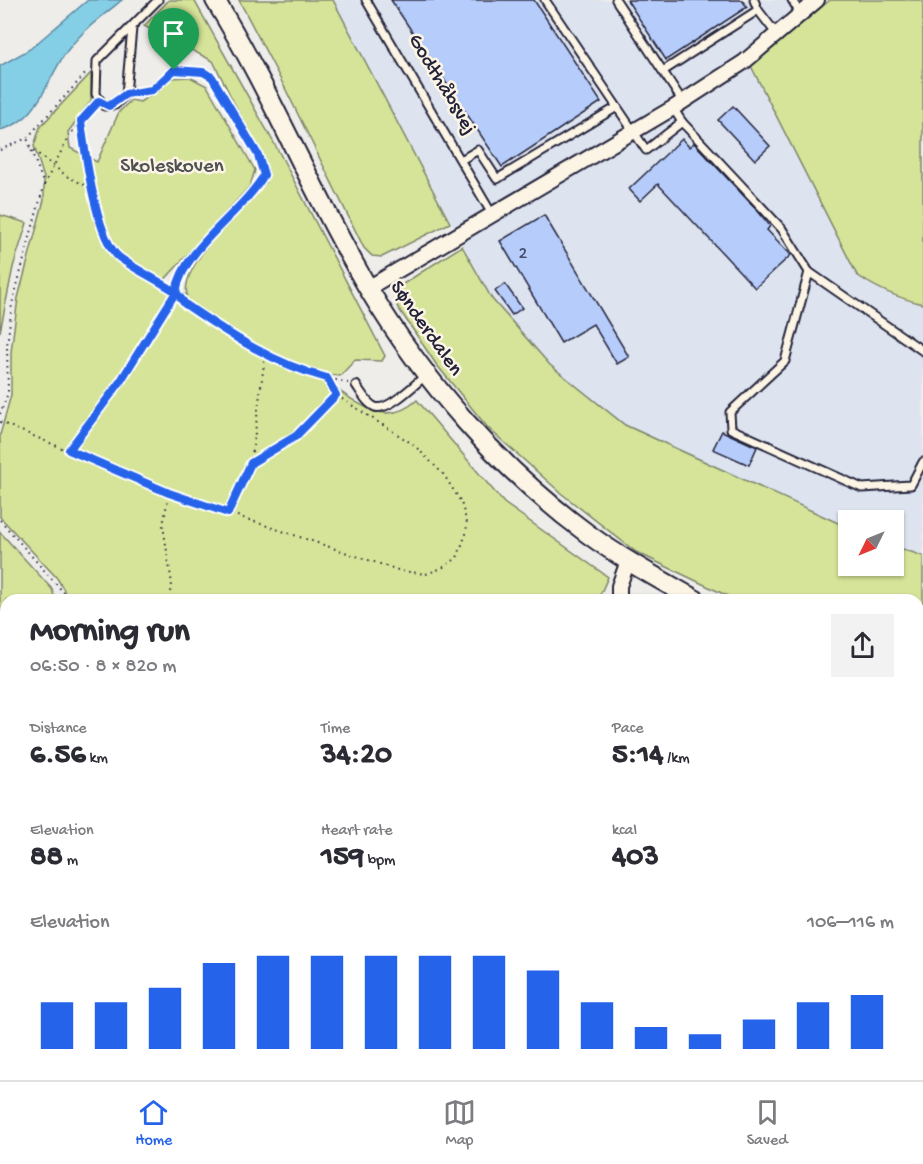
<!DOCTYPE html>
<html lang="en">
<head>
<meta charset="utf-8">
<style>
  :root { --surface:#fff; --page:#f2f2f3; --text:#2b2b33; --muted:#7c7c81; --line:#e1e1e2; --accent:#2563eb }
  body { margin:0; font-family:"Gochi Hand",sans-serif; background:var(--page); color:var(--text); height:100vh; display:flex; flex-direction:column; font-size:22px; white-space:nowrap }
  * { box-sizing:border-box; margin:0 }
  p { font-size:20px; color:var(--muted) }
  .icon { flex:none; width:33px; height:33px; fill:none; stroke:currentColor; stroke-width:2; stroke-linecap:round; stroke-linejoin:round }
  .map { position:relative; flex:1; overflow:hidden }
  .drawer { position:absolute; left:0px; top:594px; width:924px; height:486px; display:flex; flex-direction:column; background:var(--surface); border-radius:18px 18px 0 0; box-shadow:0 2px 4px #0004 }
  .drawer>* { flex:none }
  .needle { width:39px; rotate:227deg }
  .buttons { position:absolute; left:838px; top:510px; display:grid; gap:12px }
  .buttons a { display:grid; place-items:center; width:66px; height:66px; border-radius:0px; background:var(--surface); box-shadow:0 2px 4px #0004; font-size:30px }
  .pin { position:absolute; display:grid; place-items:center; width:51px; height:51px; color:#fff; margin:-62px -26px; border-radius:50% 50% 50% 0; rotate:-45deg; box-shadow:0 0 6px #0007 }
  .pin .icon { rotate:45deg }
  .round { display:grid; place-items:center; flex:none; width:63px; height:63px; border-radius:0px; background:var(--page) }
  .headline { display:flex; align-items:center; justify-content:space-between; height:102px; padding:0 30px }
  h1 { font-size:33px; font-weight:700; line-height:45px }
  .metrics { display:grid; grid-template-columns:repeat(3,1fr); gap:9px; height:102px; padding:6px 30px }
  .metrics div { display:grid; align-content:center }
  .metrics b { font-size:30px; font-weight:700 }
  .metrics small { font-size:16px; font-weight:400 }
  .metrics p { font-size:16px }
  .chart { height:168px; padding:12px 30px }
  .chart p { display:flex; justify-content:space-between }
  .chart svg { width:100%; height:108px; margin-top:6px; stroke:var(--accent); stroke-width:6 }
  .tab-bar { display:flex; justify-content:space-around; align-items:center; height:84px; border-top:2px solid var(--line); background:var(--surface); font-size:16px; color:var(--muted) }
  .tab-bar a { display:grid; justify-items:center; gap:3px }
  .tab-bar .current { color:var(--accent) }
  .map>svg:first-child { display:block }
  .built { fill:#dde3ef }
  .green { fill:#d5e498; stroke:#7c836a; stroke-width:1.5 }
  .water { fill:#85cfe6; stroke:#5d8aa2; stroke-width:1.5 }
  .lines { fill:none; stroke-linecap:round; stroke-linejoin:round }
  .stream { stroke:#5d8aa2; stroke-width:3 }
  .building { fill:#b6cdfc; stroke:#22223b; stroke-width:1.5 }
  .lane-casing { stroke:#22223b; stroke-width:11 }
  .street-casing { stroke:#22223b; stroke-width:18 }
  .secondary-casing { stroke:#22223b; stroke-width:22 }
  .path { stroke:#22223b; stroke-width:2; stroke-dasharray:1.5 4.5; stroke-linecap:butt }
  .lane { stroke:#fcf5e5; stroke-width:7 }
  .street { stroke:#fcf5e5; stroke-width:14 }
  .secondary { stroke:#fcf5e5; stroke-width:18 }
  .route-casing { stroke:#fff; stroke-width:12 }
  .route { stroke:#2563eb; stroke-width:8 }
  .labels { text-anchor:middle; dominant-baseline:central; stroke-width:5; stroke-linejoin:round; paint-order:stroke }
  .number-label { font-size:18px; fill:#474d6b }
  .street-label { font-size:21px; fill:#22223b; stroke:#fcf5e5 }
  .park-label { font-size:21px; fill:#4f5252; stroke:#fcf5e5 }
</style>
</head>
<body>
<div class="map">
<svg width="923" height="1080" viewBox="0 0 923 1080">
  <rect width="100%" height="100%" fill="#eeedea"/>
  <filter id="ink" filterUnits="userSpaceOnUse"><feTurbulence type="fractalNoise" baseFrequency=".0167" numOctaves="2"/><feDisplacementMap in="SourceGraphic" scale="12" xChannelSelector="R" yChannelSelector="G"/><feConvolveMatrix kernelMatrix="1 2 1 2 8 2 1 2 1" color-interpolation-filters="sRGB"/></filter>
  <g filter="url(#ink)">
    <path class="built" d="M333,0H803L780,24L744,50L857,275L901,299L923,304V556L894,546V520H849V528L625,425L550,365L492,299Z"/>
    <g class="green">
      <path d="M169,0H194L279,152L385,356L382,361L355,360L340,376L332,375V386C361,405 386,428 417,400L504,503L608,577L600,595L601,600H65L64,590L57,578L0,517V435L11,395V352L18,298L44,200V178L34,146L40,127L91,73V101L68,132L70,148L97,162L119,112L131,100L140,102L159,90L170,78L190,77L207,86L255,170L250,186L159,286L187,295C179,265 245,204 266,182L268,171L213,61L144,26Z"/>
      <path d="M239,0H333L450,223L382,257L372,256L364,248L284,86Z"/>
      <path d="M830,0H923V304C898,298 878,290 857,275L751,66Z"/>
      <path d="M0,215L27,223L13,267L0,332Z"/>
      <path d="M462,246L492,299L550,365L625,425L849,528V566H894V546L923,556V667L918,666V600H736L636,552L562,494L488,428L436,364L397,306L403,284Z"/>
      <path d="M0,532L52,589L55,600H6V670L0,680Z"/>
      <path d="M0,718L6,737V880L0,874Z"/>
      <path d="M68,1074H545L557,1080H65Z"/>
      <rect x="589" y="1074" width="55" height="6"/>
    </g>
    <path class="water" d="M88,0H122C102,16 82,31 67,51C45,81 40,121 0,130V66L30,49Z"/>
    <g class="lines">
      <g class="stream">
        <path d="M0,764L6,772"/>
        <path d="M288,1074L289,1080"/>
      </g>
    </g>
    <g class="building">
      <path d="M391,0H534L601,102L502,167Z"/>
      <path d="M627,0H742L747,7L666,60Z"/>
      <path d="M733,106L770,146L755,160L718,120Z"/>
      <path d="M682,139L689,147L694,143L757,210L770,226L767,230L791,255L755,288L658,184L640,201L629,189Z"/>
      <path d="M544,215L629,357L617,364L593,324L561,343L500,241Z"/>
      <path d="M505,284L522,308L512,315L495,291Z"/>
      <path d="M722,431L757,447L749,465L713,449Z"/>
    </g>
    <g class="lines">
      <defs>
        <g id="lane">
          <path d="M366,0L492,214"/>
          <path d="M545,0L646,150L682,122"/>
          <path d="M616,0L683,102"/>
          <path d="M792,0L801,15"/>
          <path d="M758,10L778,36"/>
          <path d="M132,28L126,94L115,105L104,106L96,94L97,61L158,0"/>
          <path d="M663,71L758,10L754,0"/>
          <path d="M673,108L682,122L782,229L809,272L923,351"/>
          <path d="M461,160L478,150L497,179L617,107"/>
          <path d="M809,272L785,361L730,412L731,429L862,488L911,485L923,462"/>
          <path d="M356,385C361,392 367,404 375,407C388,412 416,383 426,375"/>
        </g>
        <g id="street">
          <path d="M368,288L673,108L744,62L817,0"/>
          <path d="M619,600V586L628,561"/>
          <path d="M918,907L923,906"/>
          <path d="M918,970L923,984"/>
          <path d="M918,1017L923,1016"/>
          <path d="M784,1074L786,1080"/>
        </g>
        <g id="secondary">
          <path d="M215,0C272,93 313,195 368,288C424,382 500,469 588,534C622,559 659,579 696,600"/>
          <path d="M918,681L923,683"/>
        </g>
      </defs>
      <use href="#lane" class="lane-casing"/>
      <use href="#street" class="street-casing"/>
      <use href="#secondary" class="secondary-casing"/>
      <g class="path">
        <path d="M81,123L91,188"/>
        <path d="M29,147L68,177L91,188L109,244L119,258L176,292L185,304L265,356L300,371L348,383"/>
        <path d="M0,150L27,138L87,72"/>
        <path d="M44,185L69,136L93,107"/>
        <path d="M0,414L8,393L7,346L12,304L44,185L27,138"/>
        <path d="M0,422L169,493L163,525L172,584L170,600"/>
        <path d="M69,450L120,382L168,309L182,274L213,231L255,189L264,175L257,155L212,77L203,72L174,71L152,90L135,93"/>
        <path d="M251,463L296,436L336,395"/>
        <path d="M169,493L401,571L426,574L442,568L457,558L466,534L467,523L461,502L444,475L414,445L336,395L327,378"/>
        <path d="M228,513L251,463L265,356"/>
        <path d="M0,520L64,593L62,600"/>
        <path d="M0,690L6,683"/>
        <path d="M6,690L4,708L6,717"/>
        <path d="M0,718L6,722"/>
        <path d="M918,775L923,774"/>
        <path d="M0,850L6,857"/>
        <path d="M0,949L6,968"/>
        <path d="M456,1074L472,1080"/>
        <path d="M616,1074L622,1080"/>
        <path d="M800,1074L802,1080"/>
        <path d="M58,1080L59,1074"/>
        <path d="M175,1080L176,1074"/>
        <path d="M396,1080L404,1074"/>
        <path d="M420,1080L421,1074"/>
      </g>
      <use href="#lane" class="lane"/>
      <use href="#street" class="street"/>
      <use href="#secondary" class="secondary"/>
    </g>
  </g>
  <g class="lines" filter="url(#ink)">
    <defs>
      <path id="route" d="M174,70L203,72L212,77L258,155L264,175C242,213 183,248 176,292L185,304C230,335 274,364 327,378L336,395L296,436L251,463L228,513L169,493L69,450L120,382L176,292C158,280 138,271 120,258C96,241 85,152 81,121L99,101L109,106L126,94L152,90L174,70"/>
    </defs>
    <use href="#route" class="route-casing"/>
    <use href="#route" class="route"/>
  </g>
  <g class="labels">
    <g class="number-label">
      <text x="523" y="254">2</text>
    </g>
    <g class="street-label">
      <text transform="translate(441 85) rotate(59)">Godthåbsvej</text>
      <text transform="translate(425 329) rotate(55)">Sønderdalen</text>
    </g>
    <g class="park-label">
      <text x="172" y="167">Skoleskoven</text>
    </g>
  </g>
</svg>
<div class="buttons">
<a><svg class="needle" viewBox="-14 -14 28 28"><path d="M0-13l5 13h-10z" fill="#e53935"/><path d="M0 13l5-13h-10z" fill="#7c7c81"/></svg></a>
</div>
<div class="pin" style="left:174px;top:70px;background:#1e9e55"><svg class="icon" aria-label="arrive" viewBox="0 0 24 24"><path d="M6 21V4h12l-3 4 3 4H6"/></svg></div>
<section class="drawer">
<div class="headline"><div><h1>Morning run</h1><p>06:50 · 8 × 820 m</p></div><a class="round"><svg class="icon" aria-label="share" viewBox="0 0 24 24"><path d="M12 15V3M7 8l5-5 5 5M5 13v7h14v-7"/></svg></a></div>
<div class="metrics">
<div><p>Distance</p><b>6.56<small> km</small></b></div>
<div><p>Time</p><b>34:20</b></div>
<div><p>Pace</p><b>5:14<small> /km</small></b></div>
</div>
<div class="metrics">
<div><p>Elevation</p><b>88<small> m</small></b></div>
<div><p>Heart rate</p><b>159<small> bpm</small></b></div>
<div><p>kcal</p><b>403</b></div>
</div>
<div class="chart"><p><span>Elevation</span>106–116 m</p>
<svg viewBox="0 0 160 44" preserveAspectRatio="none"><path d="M5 44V25M15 44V25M25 44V19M35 44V9M45 44V6M55 44V6M65 44V6M75 44V6M85 44V6M95 44V12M105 44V25M115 44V35M125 44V38M135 44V32M145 44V25M155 44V22"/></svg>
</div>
</section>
</div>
<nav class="tab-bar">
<a class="current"><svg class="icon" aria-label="home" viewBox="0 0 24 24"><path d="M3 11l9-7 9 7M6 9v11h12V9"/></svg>Home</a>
<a><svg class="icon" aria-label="map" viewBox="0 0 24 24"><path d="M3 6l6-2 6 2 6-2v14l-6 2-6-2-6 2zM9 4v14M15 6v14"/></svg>Map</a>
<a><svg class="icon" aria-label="saved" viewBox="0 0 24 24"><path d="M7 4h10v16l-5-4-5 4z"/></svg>Saved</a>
</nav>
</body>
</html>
